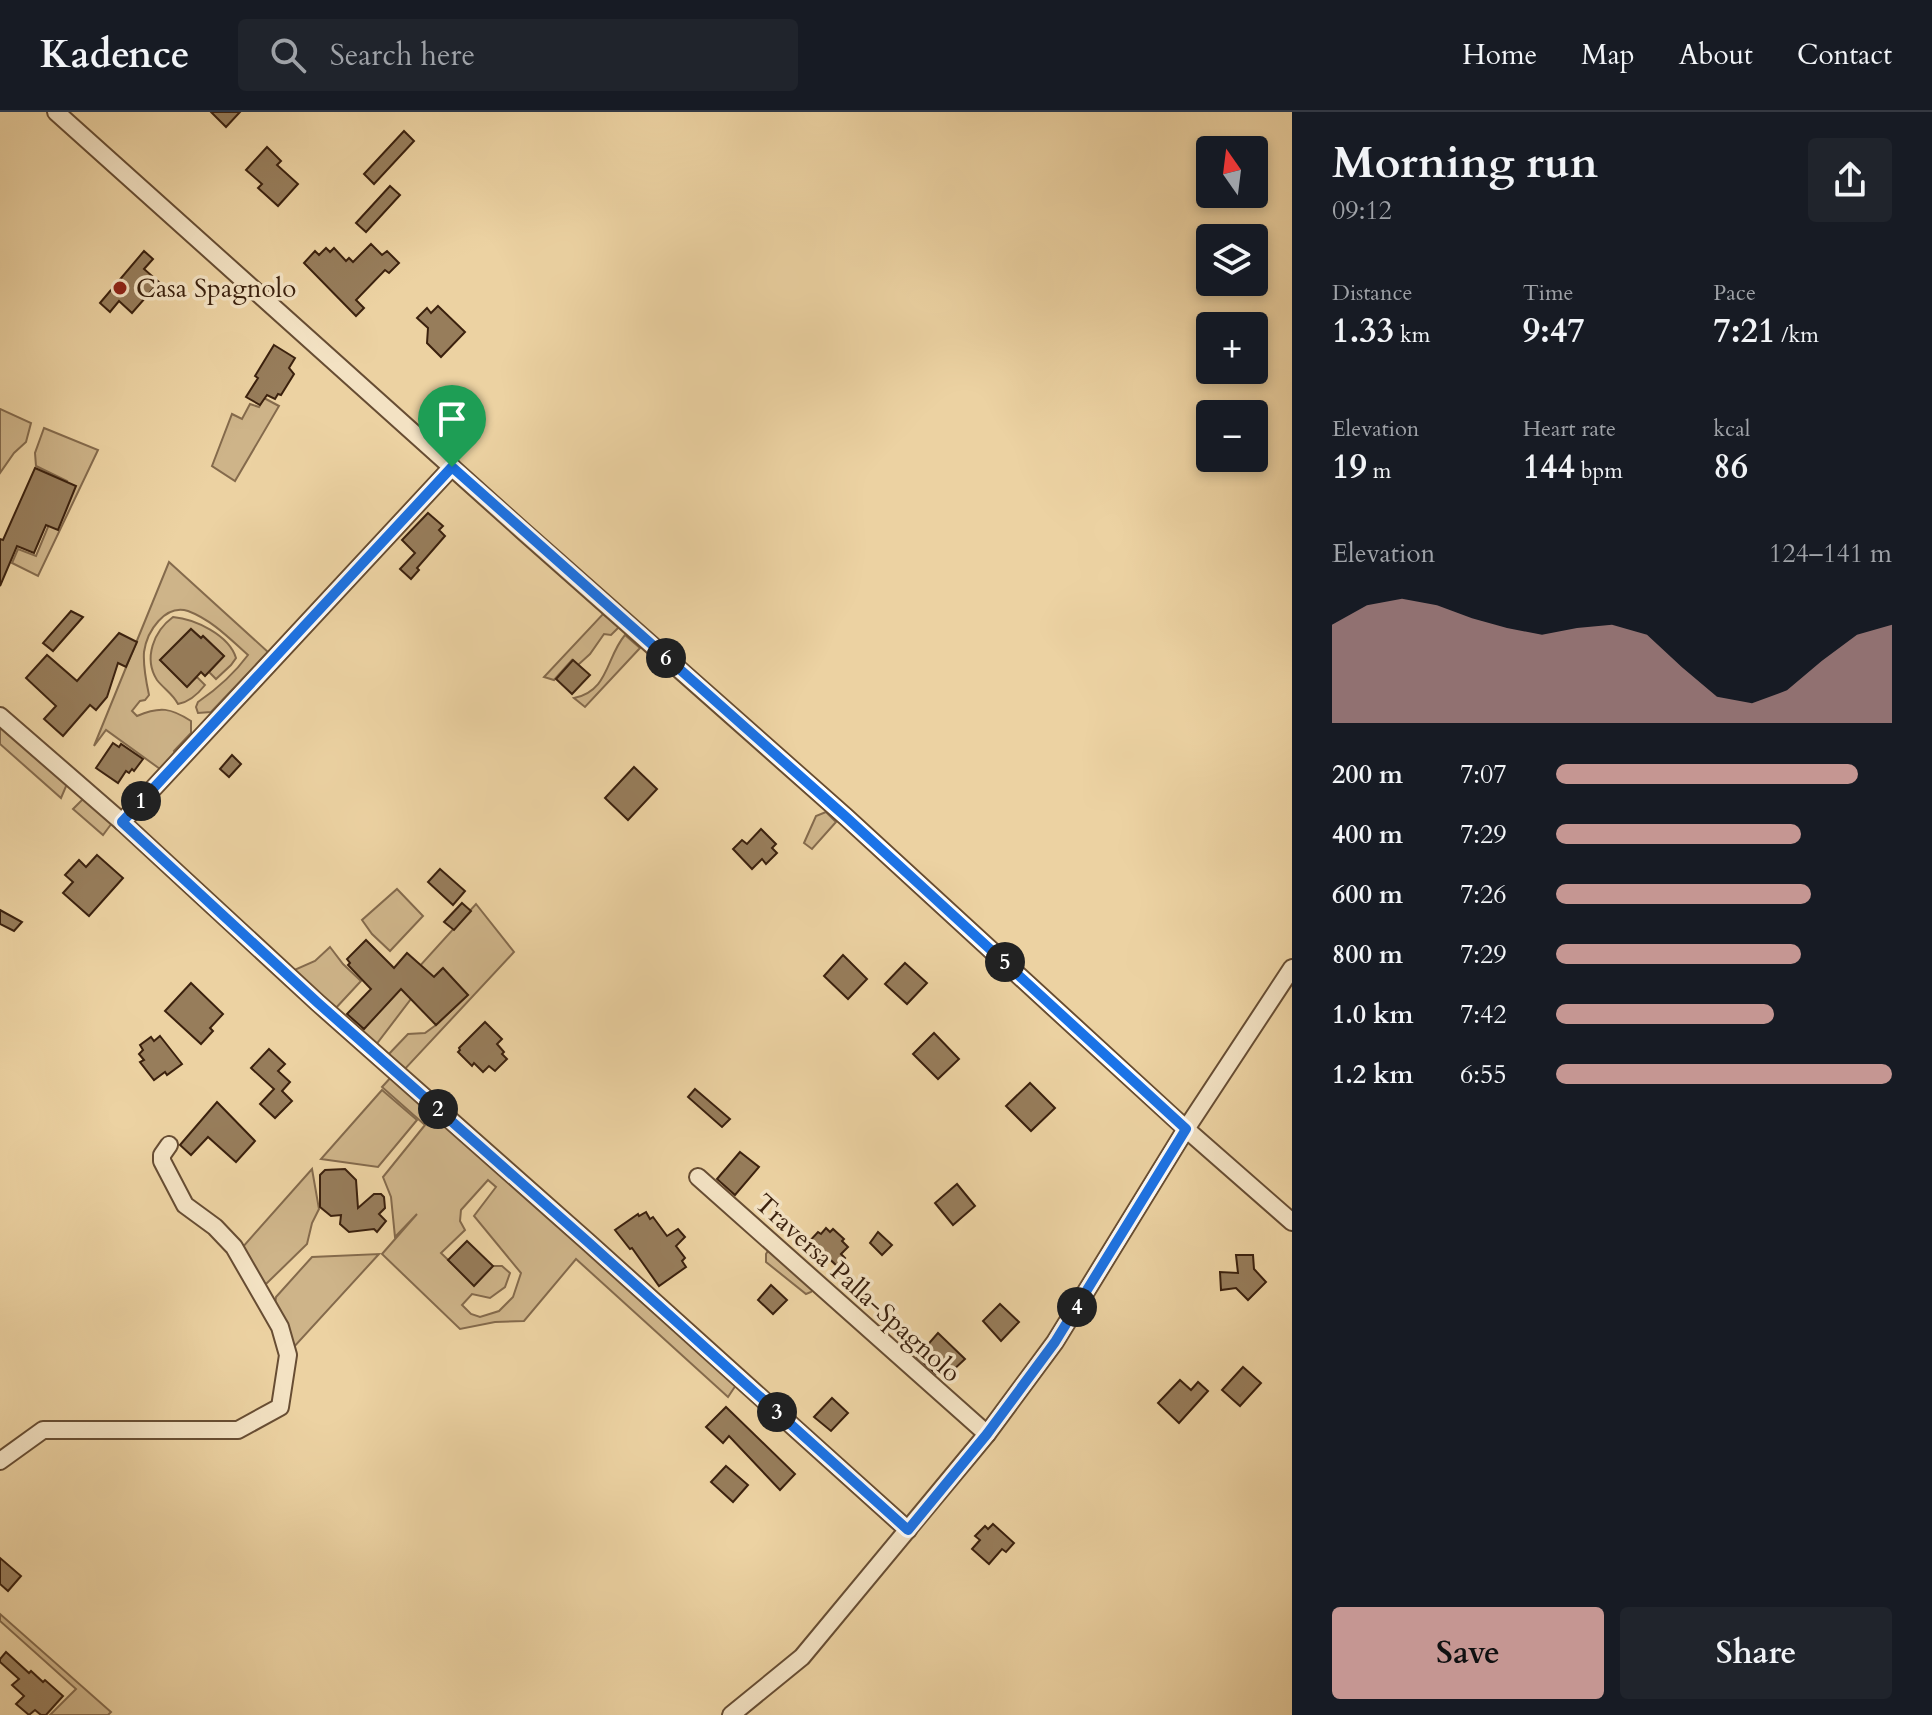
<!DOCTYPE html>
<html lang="en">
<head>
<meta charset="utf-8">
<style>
  :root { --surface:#171b24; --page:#20242c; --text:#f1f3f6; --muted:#9ea1a6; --line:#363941; --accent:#c59692 }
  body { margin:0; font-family:Cardo,serif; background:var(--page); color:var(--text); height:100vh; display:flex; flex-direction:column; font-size:30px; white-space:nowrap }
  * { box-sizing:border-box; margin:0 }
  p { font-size:26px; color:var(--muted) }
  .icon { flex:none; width:44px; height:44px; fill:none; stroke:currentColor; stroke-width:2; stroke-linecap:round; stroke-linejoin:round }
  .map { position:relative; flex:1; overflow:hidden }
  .sheet { display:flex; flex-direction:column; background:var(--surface); width:640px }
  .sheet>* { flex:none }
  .needle { width:52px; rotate:346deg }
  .controls { position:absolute; left:1196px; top:24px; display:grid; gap:16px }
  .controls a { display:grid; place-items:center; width:72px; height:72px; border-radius:8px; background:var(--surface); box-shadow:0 4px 12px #0003; font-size:40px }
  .pin { position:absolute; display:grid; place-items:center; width:68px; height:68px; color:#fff; margin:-82px -34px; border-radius:50% 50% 50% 0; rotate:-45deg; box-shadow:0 0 8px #0007 }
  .pin .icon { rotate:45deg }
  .km { position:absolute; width:40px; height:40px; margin:-20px; border-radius:50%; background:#222; color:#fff; font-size:22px; line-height:40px; text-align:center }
  .round { display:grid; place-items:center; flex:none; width:84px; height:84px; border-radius:8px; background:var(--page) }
  .summary { display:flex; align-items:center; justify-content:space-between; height:136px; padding:0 40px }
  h1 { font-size:44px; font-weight:600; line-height:60px }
  .metrics { display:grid; grid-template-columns:repeat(3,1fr); gap:12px; height:136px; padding:8px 40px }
  .metrics div { display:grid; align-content:center }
  .metrics b { font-size:34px; font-weight:600 }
  .metrics small { font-size:22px; font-weight:400 }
  .metrics p { font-size:22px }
  .chart { height:224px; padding:16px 40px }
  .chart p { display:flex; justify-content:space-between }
  .chart svg { width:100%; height:144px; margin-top:8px; fill:var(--accent); opacity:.7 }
  .primary-button { display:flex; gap:16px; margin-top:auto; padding:16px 40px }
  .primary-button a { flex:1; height:92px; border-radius:8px; background:var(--accent); color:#111; font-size:32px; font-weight:600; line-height:92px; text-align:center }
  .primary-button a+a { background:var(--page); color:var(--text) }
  ul { padding:0 40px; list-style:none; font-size:26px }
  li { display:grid; grid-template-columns:128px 96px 1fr; align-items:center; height:60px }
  li i { height:20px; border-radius:10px; background:var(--accent) }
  header { display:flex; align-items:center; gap:48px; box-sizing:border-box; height:112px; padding:0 40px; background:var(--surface); border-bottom:2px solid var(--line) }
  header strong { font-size:38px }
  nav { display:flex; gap:44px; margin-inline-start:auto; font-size:28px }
  .search { width:560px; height:72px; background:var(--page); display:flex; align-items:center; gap:20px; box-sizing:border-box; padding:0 28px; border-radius:8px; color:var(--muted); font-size:30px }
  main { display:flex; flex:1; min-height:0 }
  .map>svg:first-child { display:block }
  .green { fill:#ceb489; stroke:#846a4c; stroke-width:2; fill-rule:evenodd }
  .building { fill:#977d5b; stroke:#3b210e; stroke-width:2 }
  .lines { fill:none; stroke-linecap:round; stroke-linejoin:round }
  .minor-casing { stroke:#674d33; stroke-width:20 }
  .minor { stroke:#f3e2c3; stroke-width:16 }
  .route-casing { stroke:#fff; stroke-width:16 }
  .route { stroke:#1a73e8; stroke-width:10 }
  .poi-dot { fill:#8f2418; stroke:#f3e2c3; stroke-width:3 }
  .labels { text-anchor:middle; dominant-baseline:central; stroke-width:7; stroke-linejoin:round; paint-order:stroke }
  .poi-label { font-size:26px; fill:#3b210e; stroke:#f3e2c3; text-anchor:start }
  .street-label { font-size:26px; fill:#3b210e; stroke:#f3e2c3 }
</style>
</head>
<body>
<header>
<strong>Kadence</strong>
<div class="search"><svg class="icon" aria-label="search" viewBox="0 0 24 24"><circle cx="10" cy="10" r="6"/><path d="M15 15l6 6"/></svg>Search here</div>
<nav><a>Home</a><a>Map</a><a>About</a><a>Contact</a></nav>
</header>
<main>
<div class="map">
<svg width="1292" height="1603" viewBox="0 0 1292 1603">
  <rect width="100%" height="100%" fill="#ecd2a2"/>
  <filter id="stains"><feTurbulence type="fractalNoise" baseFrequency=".0025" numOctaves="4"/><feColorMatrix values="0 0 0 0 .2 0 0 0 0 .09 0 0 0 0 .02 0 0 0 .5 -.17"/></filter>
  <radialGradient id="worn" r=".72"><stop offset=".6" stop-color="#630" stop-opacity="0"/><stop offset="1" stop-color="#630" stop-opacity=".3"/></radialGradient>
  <g class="green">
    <path d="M264,286L279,294L235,369L212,354L232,302L242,307L250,292L259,295Z"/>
    <path d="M0,297L31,311L26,330L14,341L0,361Z"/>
    <path d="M44,316L98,338L38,464L12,451L18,437L36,444L67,369L36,354L35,341Z"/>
    <path d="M169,450L268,540L211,600L198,601L196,595L198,590C217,577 234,562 248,543C230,527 212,508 188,499C165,492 147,519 144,540C143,554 146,569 149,583L145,588L140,589L132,599L137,604C160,594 171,596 191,609V621L174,639L175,641L160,657L106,618L94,634Z"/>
    <path d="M603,502L619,515L611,523L604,522L590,542L578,553L572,548L554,568L544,565Z"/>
    <path d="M173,505C195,507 229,523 236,546L231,553L216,567L209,560L224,544L203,524L201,526L191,517L160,548L186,574L197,565L205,573C198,582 190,590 178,592C173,582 164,577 157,568C143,546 154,519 173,505Z"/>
    <path d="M625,523L640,536L585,595L574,586C609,579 606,545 625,523Z"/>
    <path d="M0,614L67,672L61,686L0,632Z"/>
    <path d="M82,688H86L112,711L103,723L73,697Z"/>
    <path d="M826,700L836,710L812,737L804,731L816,704Z"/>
    <path d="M397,777L423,804L390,839L372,822L362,808Z"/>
    <path d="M476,792L514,840L404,958L387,944L408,922L425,921L436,913L468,883L442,857L411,887L375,934L359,921Z"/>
    <path d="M330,835L343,852L361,869L334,898L292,859L315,849Z"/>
    <path d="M393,963L738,1270L728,1285L576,1147L524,1209L495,1210L460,1217L382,1142L417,1102L395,1125L391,1085L383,1065L425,1013L382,975ZM488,1068L496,1075L474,1104L521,1161L513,1185L499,1199L480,1205L471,1202L462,1193L472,1182L490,1186L505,1175L510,1161L502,1154H493L474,1173L441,1141L465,1118L460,1109L461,1098Z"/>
    <path d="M382,978L417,1008L378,1055L321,1047Z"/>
    <path d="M312,1057L319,1097L312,1111L307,1132L265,1173L241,1137Z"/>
    <path d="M769,1137L815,1175L811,1180L806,1182L766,1150V1142Z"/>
    <path d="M379,1142L293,1236L275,1191L276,1185L312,1145Z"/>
    <path d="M0,1502L111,1600L108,1603H50L76,1577L0,1509Z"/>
  </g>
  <g class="building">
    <path d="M211,0H240L226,15Z"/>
    <path d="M404,19L414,29L374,72L364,62Z"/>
    <path d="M267,35L281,49L277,53L298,72L278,94L258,76L262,72L246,58Z"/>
    <path d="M390,74L400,83L366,120L356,111Z"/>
    <path d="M371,132L382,143L387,139L399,151L389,161L385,158L356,188L364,196L356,204L304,151L315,139L319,143L326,136L330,140L334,136L346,149L349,146L353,150Z"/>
    <path d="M144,139L153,147L144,157L159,170L132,201L119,189L110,200L100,191Z"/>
    <path d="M438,194L465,220L441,245L427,231L428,216L417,206L427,196L431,201Z"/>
    <path d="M274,233L295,246L289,256L294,262L281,283L278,282L275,287L267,283L260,293L246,285L258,266L255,264Z"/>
    <path d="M35,356L76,374L58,418L46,413L34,441L17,434L0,474V427L3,428Z"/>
    <path d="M428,401L443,414L439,418L445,424L417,456L419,458L411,467L400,457L415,441L402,428Z"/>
    <path d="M71,499L83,505L53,539L43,531Z"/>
    <path d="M191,517L201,526L203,524L224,544L205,564L201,560L187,575L160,548Z"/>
    <path d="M119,521L137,530L126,555L118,551L107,585L96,598L90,593L63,624L44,607L56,594L26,566L47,543L77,569Z"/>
    <path d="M573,548L590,563L572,582L556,567Z"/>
    <path d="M113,631L119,635L121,632L143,647L134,659L132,657L129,661L126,659L118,671L96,656Z"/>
    <path d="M232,643L241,652L229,665L220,657Z"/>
    <path d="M634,655L657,677L628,708L605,686Z"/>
    <path d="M761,717L776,732L772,736L777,741L766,752L762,747L752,757L733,737L742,728L747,732Z"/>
    <path d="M97,743L123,766L89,804L63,781L73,770L65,763L79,748L86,755Z"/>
    <path d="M440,757L465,779L453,793L428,770Z"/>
    <path d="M462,791L471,799L454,818L444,810Z"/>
    <path d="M0,798L22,810L14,819L0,812Z"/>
    <path d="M366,828L394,856L407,841L434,865L443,856L468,883L436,913L401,877L364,917L347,902L371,877L348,853L350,851L347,847Z"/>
    <path d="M843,843L867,867L848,887L824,864Z"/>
    <path d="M905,851L927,871L907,892L885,872Z"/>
    <path d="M191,871L223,902L210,916L213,919L201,932L165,899Z"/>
    <path d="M485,910L502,927L497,932L504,940L502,942L507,947L495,959L489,954L483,960L474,951L472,954L458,940L460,938L459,936Z"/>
    <path d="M934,921L959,947L938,967L913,942Z"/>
    <path d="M160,924L182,952L167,963L165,960L154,968L140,950L144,948L139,942L143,938L140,933L151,925L154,929Z"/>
    <path d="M269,937L285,952L278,959L290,970L282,979L292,989L275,1006L260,992L274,977L251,956Z"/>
    <path d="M1030,971L1055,996L1031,1019L1006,994Z"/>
    <path d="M695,977L730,1007L722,1015L688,985Z"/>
    <path d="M217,990L255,1029L236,1050L208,1025L191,1043L180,1033Z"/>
    <path d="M740,1040L759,1055L735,1083L717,1067Z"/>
    <path d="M345,1057L356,1068L358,1096L374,1082H381L384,1085L385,1096L379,1102L386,1109L377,1120L374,1117L349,1120L340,1112L341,1103L331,1104L320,1095V1063L325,1058Z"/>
    <path d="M957,1072L975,1094L953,1113L935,1091Z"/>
    <path d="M646,1100L650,1107L653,1105L667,1124L678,1117L685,1125L676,1134L685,1146L682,1149L686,1155L659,1174L632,1136L630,1137L615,1118L638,1102L639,1104Z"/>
    <path d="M826,1116L830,1120L833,1117L844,1127L842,1129L848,1135L841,1142L845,1146L837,1154L823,1141L819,1145L806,1133L818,1120L821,1122Z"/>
    <path d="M878,1120L892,1133L882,1143L870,1131Z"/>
    <path d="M467,1129L493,1154L474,1174L448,1148Z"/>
    <path d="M1236,1143H1253L1254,1157L1266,1170L1248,1188L1236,1176L1221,1178L1220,1160L1238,1161Z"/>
    <path d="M771,1173L787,1188L773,1202L758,1188Z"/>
    <path d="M1000,1192L1019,1210L1001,1229L983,1209Z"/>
    <path d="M938,1221L965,1247L949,1262L941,1255L936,1262L917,1245Z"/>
    <path d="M1243,1255L1261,1271L1240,1294L1222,1278Z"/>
    <path d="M1180,1268L1191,1278L1198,1270L1208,1279L1179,1311L1158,1291Z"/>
    <path d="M832,1286L848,1301L831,1319L814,1305Z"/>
    <path d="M726,1295L795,1362L780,1378L729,1324L723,1331L706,1315Z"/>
    <path d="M726,1354L748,1373L733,1390L711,1370Z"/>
    <path d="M993,1412L1014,1431L1006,1440L1002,1437L989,1452L972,1437L980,1428L975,1424L985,1414L988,1417Z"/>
    <path d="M0,1446L21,1464L8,1479L0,1472Z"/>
    <path d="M6,1540L29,1561L31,1559L43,1570L45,1568L63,1584L46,1603H41L35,1598L29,1603L16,1592L24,1584L12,1573L19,1567L0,1550V1547Z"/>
  </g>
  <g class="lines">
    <defs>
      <g id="minor">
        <path d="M56,0L524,420L846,705L1186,1017L1292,1110"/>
        <path d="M0,604L122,710L318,891L588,1130L908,1418"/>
        <path d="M122,710L452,355"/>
        <path d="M698,1065L987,1322"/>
        <path d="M0,1349L43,1318H238L280,1295L288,1243L280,1215L234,1135L215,1115L185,1093L162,1049V1043L169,1033"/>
        <path d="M731,1603L802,1545L987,1322L1055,1230L1186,1017L1292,856"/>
      </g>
    </defs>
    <use href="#minor" class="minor-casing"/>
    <use href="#minor" class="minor"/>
  </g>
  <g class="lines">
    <defs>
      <path id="route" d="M452,355L846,705L1186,1017L1055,1230L987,1322L908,1418L588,1130L318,891L122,710Z"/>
    </defs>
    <use href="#route" class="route-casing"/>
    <use href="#route" class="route"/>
  </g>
  <circle class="poi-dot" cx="120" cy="176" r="8"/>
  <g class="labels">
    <g class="poi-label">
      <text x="136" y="176">Casa Spagnolo</text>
    </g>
    <g class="street-label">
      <text transform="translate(858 1176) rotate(42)">Traversa Palla-Spagnolo</text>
    </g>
  </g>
  <rect width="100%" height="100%" filter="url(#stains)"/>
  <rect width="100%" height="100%" fill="url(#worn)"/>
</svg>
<div class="controls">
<a><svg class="needle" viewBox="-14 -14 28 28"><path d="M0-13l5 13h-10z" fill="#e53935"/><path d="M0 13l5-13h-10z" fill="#9ea1a6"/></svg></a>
<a><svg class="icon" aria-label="layers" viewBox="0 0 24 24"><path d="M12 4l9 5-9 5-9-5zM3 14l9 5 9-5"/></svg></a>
<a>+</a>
<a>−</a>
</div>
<div class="pin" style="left:452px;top:355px;background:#1e9e55"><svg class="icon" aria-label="arrive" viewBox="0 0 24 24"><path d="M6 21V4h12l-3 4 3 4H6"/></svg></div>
<b class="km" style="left:141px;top:689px">1</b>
<b class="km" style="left:438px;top:997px">2</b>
<b class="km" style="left:777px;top:1300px">3</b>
<b class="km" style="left:1077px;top:1195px">4</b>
<b class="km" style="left:1005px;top:850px">5</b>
<b class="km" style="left:666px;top:546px">6</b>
</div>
<section class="sheet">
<div class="summary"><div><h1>Morning run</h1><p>09:12</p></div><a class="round"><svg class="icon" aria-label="share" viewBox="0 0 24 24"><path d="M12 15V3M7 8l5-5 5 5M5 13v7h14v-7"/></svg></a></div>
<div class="metrics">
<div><p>Distance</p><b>1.33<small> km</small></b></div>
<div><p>Time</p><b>9:47</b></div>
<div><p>Pace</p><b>7:21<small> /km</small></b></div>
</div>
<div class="metrics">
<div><p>Elevation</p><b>19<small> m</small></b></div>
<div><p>Heart rate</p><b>144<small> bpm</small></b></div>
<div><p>kcal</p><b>86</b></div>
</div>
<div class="chart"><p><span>Elevation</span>124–141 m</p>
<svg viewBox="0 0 160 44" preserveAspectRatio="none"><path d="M0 44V14L10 8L20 6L30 8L40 12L50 15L60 17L70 15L80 14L90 17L100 27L110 36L120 38L130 34L140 25L150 17L160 14V44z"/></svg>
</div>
<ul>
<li><b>200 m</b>7:07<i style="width:90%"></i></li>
<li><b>400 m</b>7:29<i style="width:73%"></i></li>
<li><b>600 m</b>7:26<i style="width:76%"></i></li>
<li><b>800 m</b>7:29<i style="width:73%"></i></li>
<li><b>1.0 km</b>7:42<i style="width:65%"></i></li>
<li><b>1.2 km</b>6:55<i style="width:100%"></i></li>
</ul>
<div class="primary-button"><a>Save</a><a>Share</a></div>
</section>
</main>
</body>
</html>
